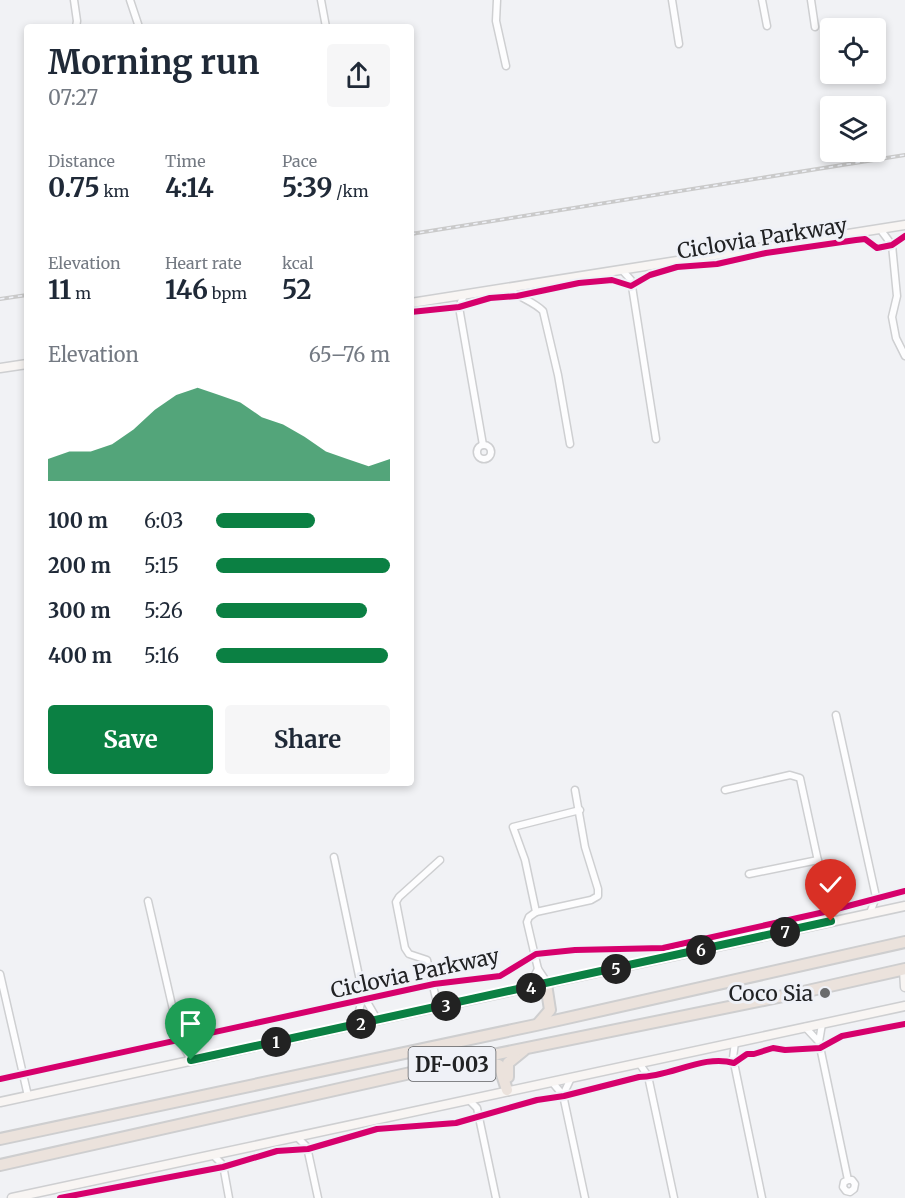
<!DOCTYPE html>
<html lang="en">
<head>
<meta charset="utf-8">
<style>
  :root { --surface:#fff; --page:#f6f6f7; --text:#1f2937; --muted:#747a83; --accent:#0b8043 }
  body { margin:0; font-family:Merriweather,serif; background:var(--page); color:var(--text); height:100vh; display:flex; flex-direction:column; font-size:22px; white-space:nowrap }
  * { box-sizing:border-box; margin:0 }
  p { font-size:20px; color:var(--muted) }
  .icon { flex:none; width:33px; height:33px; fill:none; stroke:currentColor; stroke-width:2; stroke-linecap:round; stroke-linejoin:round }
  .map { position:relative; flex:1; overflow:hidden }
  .sheet { position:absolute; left:24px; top:24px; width:390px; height:762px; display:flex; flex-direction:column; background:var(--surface); border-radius:6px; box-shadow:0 3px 9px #0003 }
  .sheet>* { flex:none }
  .controls { position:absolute; left:820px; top:18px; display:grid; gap:12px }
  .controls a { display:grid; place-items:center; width:66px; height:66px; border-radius:6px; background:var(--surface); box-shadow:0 3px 9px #0003; font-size:30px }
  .pin { position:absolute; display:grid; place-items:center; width:51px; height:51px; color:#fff; margin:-62px -26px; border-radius:50% 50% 50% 0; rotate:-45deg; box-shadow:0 0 6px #0007 }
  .pin .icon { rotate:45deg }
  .km { position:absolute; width:30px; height:30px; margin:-15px; border-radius:50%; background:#222; color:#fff; font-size:16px; line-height:30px; text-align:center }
  .round { display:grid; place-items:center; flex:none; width:63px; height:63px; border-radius:6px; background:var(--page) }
  .summary { display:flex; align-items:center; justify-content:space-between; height:102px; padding:0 24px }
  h1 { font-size:33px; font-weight:700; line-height:45px }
  .stats { display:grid; grid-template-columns:repeat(3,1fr); gap:9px; height:102px; padding:6px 24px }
  .stats div { display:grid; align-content:center }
  .stats b { font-size:26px; font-weight:700 }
  .stats small { font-size:16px; font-weight:400 }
  .stats p { font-size:16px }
  .chart { height:168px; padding:12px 24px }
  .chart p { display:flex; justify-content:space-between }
  .chart svg { width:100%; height:108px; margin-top:6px; fill:var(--accent); opacity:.7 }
  .action { display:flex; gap:12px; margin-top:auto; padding:12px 24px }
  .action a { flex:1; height:69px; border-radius:6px; background:var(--accent); color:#fff; font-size:24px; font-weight:700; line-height:69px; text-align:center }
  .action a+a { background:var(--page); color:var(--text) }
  ul { padding:0 24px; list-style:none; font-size:20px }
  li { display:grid; grid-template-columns:96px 72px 1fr; align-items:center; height:45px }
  li i { height:15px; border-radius:8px; background:var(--accent) }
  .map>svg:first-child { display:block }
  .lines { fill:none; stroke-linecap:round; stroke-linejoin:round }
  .street-casing { stroke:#cecfd1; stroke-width:9 }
  .secondary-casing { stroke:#cecfd1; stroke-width:11 }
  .highway-casing { stroke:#cececf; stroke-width:14 }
  .street { stroke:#fdfdfe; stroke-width:6 }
  .secondary { stroke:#f8f5f3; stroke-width:8 }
  .highway { stroke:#ebe2dc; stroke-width:10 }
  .rail-casing { stroke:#cacaca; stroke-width:4 }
  .rail { stroke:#eff1f7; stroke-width:1.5; stroke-dasharray:4.5; stroke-linecap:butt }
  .cycleway-casing { stroke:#eff1f7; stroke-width:10 }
  .cycleway { stroke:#d6006c; stroke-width:6 }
  .route-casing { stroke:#fff; stroke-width:12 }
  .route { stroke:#0b8043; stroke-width:8 }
  .poi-dot { fill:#6a6b6d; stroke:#eff1f7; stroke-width:2 }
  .labels { text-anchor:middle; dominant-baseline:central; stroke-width:6; stroke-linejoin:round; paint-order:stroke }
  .shield { fill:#eff1f7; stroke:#5f6063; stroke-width:1.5 }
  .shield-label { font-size:20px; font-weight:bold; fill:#212224 }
  .street-label { font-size:21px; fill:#212224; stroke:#eff1f7 }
  .poi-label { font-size:21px; fill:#212224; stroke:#eff1f7; text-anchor:end }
</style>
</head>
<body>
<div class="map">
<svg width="905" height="1198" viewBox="0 0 905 1198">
  <rect width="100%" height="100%" fill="#f1f2f5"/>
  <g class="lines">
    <defs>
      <g id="street">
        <path d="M74,0L77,21L76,27"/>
        <path d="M130,0L139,27"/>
        <path d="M321,0L326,27"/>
        <path d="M497,0L496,21L506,66"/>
        <path d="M672,0L679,44"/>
        <path d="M762,0L767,26"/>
        <path d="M811,0L815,27"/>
        <path d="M880,229L892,245L897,296L892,317L896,338L905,356"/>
        <path d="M622,270L631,280L656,439"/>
        <path d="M508,288C519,298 533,301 543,311L558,375L570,444"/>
        <path d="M464,295L459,307L483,445"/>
        <circle cx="484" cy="452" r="7"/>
        <path d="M836,715L876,897L870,913"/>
        <path d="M725,790L790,775L800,778L831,921"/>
        <path d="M334,857L363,995L378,1021"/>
        <path d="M749,874L818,860"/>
        <path d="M148,901L180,1040L191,1060"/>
        <path d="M536,912L591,900L598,896V889L585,847L575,790"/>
        <path d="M0,974L28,1096"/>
        <path d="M548,984L538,969L527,922L529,917L536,912L535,907L525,860L513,827L580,810"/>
        <path d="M528,988L538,969"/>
        <path d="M438,1007L427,960L409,954L405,948L396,902L399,897L440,860"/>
        <path d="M822,1024L819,1042L848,1180L844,1182L843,1187L846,1191L850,1192L854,1189L855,1184L852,1180H848"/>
        <path d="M355,1026L363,996"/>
        <path d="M805,1027L819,1042"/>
        <path d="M735,1042L733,1058L762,1198"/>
        <path d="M639,1063L648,1076L674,1198"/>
        <path d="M552,1082L563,1095L585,1198"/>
        <path d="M563,1095L571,1078"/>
        <path d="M469,1100L477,1108L496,1198"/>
        <path d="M297,1137L307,1147L318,1198"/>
        <path d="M213,1155L223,1165L229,1198"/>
      </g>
      <g id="secondary">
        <path d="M411,303L905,225"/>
        <path d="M0,368L27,364"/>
        <path d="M904,970L905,987"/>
        <path d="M0,1102L905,906"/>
        <path d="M12,1198L905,1006"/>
      </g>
      <g id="highway">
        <path d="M538,1024L550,1010L546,984"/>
        <path d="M480,1060L499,1065L507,1090"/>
        <path d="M508,1077V1063L524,1050"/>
        <path d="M0,1139L536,1025L905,942"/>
        <path d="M0,1165L473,1059L803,992L905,969"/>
      </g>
    </defs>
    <use href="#street" class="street-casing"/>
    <use href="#secondary" class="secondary-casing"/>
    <use href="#highway" class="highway-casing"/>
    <use href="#street" class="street"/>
    <use href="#secondary" class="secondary"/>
    <use href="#highway" class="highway"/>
    <defs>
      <g id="rail">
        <path d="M411,234L905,155"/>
        <path d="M0,299L27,295"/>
      </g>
    </defs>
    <use href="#rail" class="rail-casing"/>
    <use href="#rail" class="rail"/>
    <defs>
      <g id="cycleway">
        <path d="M411,312L459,307L490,298L517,296L579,283L612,280L631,286L650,275L677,267L717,264L766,253L856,240L865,239L877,248L892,245L905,236"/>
        <path d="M0,1079L434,984L500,976L536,954L575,950L663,948L829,911L905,891"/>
        <path d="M60,1198L223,1167L277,1151L308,1149L377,1129L456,1123L537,1100L564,1096L639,1077C671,1077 703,1054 734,1063L747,1054H754L773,1048L785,1050L820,1048L842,1036L905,1024"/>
      </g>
    </defs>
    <use href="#cycleway" class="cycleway-casing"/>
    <use href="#cycleway" class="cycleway"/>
  </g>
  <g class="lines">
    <defs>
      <path id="route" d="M191,1060L831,921"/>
    </defs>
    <use href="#route" class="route-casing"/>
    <use href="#route" class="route"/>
  </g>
  <circle class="poi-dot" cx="825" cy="993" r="6"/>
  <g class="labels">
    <rect class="shield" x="408.5" y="1047" width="87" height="34" rx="4.5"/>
    <g class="shield-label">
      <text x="452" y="1064">DF-003</text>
    </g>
    <g class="street-label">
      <text transform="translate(762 238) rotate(-9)">Ciclovia Parkway</text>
      <text transform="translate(415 973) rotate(-12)">Ciclovia Parkway</text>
    </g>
    <g class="poi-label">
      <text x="813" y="993">Coco Sia</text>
    </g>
  </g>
</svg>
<div class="controls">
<a><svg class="icon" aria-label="locate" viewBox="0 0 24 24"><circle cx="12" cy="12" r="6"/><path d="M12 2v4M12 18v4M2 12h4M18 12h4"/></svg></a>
<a><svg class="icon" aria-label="layers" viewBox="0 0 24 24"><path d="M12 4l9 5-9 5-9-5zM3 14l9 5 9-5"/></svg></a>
</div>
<div class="pin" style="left:191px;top:1060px;background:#1e9e55"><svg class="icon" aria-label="arrive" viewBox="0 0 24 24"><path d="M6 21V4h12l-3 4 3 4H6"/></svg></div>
<div class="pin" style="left:831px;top:921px;background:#d93025"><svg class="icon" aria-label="check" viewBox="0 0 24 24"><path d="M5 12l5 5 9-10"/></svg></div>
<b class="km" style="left:276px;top:1042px">1</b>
<b class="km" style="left:361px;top:1024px">2</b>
<b class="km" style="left:446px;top:1006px">3</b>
<b class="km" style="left:531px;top:988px">4</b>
<b class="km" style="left:616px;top:969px">5</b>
<b class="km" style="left:701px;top:950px">6</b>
<b class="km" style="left:785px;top:932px">7</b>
<section class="sheet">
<div class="summary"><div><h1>Morning run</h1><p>07:27</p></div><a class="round"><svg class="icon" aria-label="share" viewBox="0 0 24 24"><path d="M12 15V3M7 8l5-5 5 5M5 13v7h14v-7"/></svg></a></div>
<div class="stats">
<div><p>Distance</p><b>0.75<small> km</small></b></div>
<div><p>Time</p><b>4:14</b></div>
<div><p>Pace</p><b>5:39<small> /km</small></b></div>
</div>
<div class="stats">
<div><p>Elevation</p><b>11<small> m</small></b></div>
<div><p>Heart rate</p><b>146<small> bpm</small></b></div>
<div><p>kcal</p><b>52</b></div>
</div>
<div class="chart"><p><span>Elevation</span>65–76 m</p>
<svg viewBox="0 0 160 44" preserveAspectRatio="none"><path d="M0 44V35L10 32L20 32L30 29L40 23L50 15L60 9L70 6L80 9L90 12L100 18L110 21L120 26L130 32L140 35L150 38L160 35V44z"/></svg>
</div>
<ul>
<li><b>100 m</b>6:03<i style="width:57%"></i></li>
<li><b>200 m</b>5:15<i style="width:100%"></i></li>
<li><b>300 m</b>5:26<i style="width:87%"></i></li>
<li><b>400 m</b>5:16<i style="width:99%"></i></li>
</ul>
<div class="action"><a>Save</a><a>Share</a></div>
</section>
</div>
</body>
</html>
